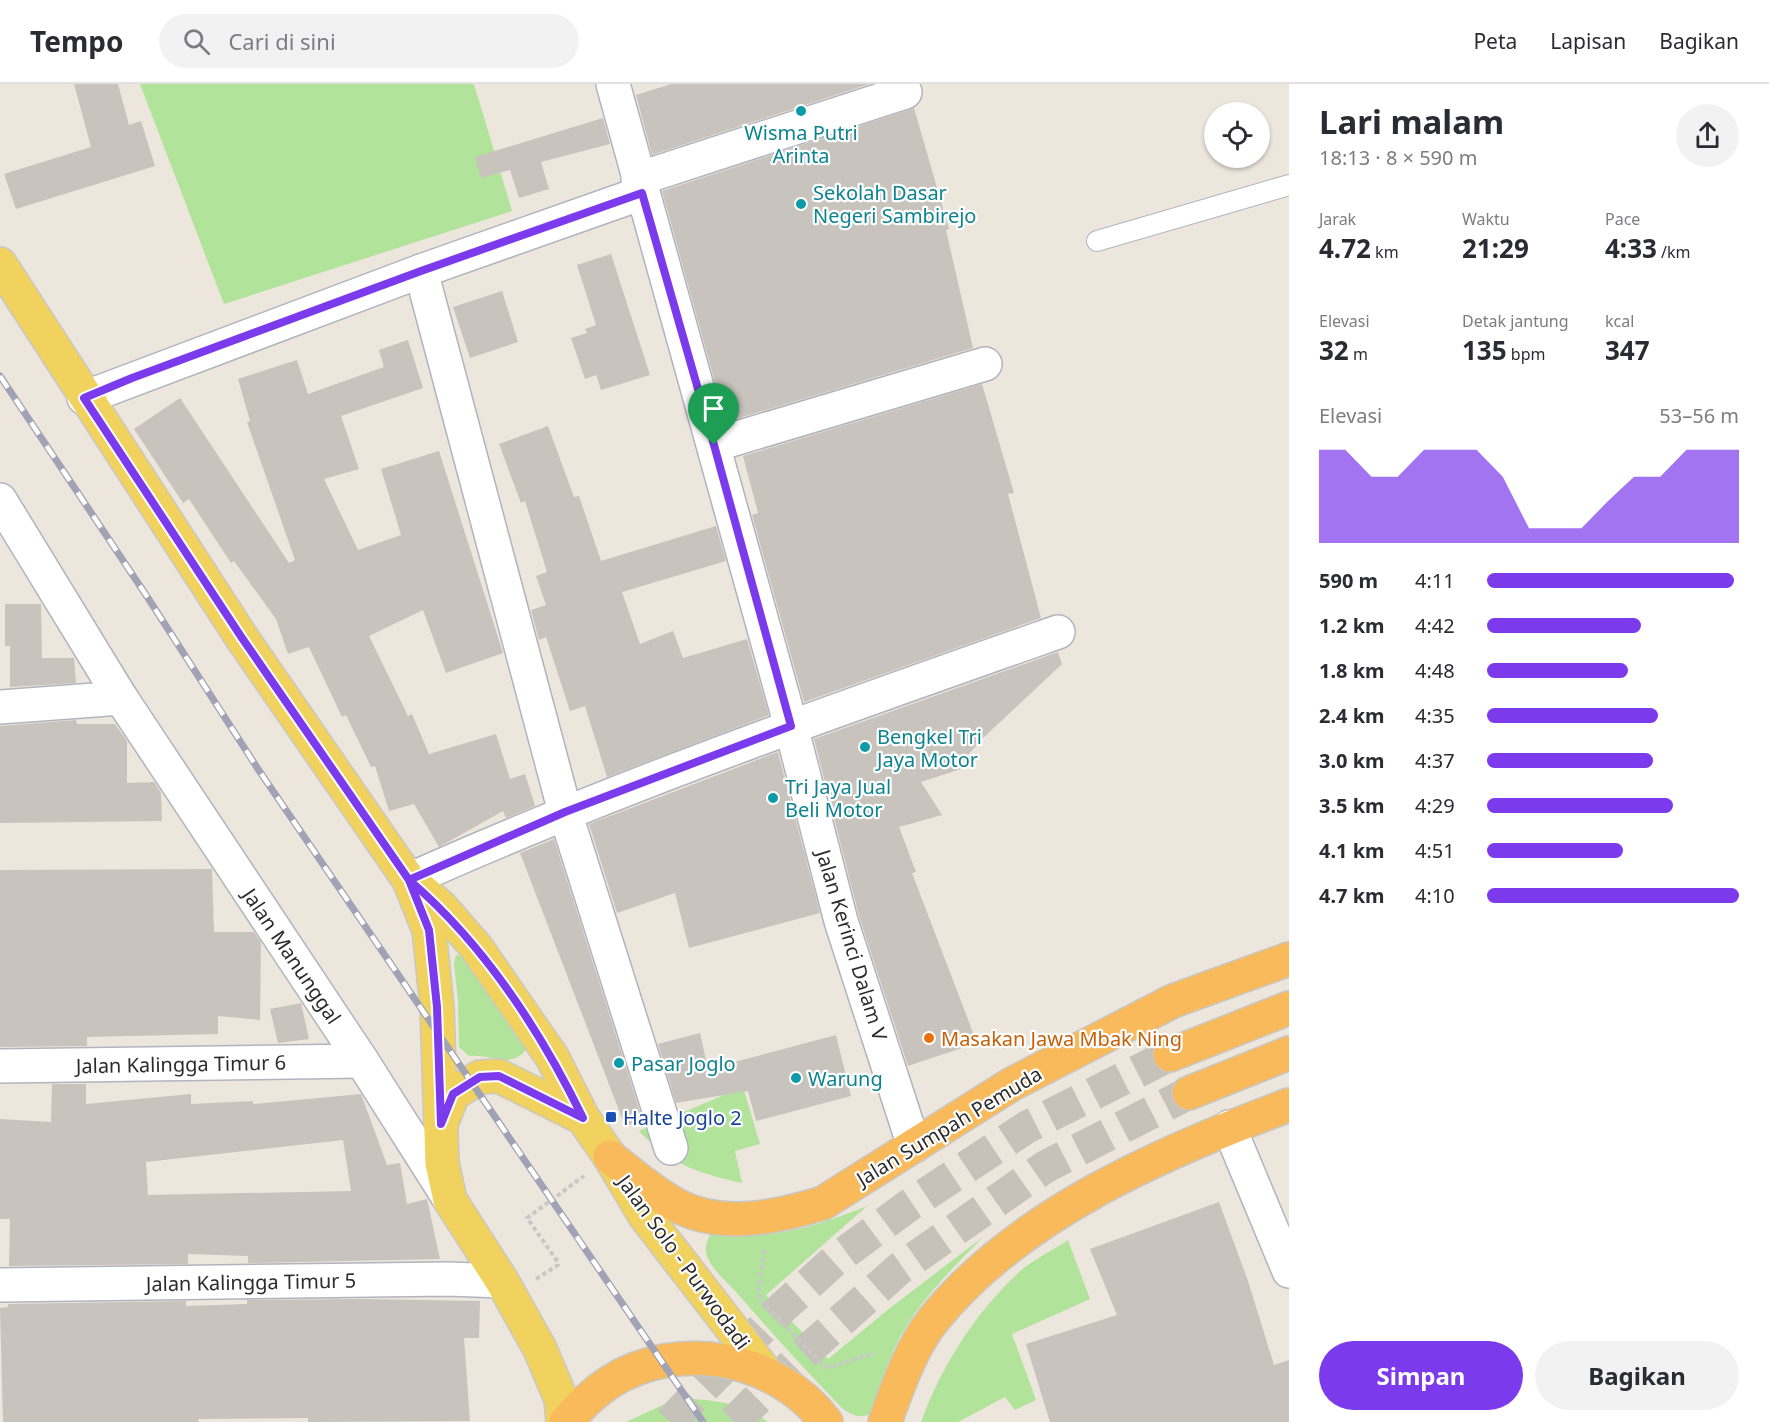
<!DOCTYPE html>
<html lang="id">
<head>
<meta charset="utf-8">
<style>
  :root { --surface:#fff; --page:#f2f2f3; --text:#2b2b33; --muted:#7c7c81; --line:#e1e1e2; --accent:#7c3aed }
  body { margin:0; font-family:"Noto Sans",sans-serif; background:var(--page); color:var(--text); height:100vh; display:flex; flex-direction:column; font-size:22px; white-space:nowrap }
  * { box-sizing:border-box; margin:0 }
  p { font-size:20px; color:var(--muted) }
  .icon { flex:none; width:33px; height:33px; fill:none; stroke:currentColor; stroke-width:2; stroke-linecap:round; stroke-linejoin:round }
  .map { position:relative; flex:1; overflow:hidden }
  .side { display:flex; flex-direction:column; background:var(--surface); width:480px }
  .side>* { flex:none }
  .fabs { position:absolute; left:1204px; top:18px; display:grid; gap:12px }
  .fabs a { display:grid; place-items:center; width:66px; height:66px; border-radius:50%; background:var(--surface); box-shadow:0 2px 4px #0004; font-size:30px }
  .pin { position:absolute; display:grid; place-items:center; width:51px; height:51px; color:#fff; margin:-62px -26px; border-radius:50% 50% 50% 0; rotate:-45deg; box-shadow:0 0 6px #0007 }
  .pin .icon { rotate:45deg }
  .round { display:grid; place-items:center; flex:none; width:63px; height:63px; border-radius:32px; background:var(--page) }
  .summary { display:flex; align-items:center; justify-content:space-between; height:102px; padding:0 30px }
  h1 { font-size:33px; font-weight:700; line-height:45px }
  .figures { display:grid; grid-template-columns:repeat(3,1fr); gap:9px; height:102px; padding:6px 30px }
  .figures div { display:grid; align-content:center }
  .figures b { font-size:26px; font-weight:700 }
  .figures small { font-size:16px; font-weight:400 }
  .figures p { font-size:16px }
  .chart { height:168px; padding:12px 30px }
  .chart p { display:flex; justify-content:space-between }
  .chart svg { width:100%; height:108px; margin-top:6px; fill:var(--accent); opacity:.7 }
  .button { display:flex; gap:12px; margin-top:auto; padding:12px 30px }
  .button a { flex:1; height:69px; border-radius:36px; background:var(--accent); color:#fff; font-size:24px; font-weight:700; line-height:69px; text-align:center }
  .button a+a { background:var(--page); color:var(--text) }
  ul { padding:0 30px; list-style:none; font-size:20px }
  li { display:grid; grid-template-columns:96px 72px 1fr; align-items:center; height:45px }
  li i { height:15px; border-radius:8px; background:var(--accent) }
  header { display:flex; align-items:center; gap:36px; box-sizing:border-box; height:84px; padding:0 30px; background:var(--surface); border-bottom:2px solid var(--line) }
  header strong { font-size:28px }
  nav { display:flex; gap:33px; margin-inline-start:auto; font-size:21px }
  .search { width:420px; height:54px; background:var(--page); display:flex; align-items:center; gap:15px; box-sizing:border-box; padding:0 21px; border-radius:33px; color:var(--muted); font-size:22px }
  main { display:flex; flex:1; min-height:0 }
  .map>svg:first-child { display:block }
  .green { fill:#b1e39a }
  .building { fill:#c8c3bd; fill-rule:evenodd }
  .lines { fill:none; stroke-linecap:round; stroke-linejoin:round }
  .trunk-tunnel { stroke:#c6c1b9; stroke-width:33; stroke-dasharray:33 16; stroke-linecap:butt }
  .service-casing { stroke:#b1b3bf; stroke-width:22 }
  .minor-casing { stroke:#b1b3bf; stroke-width:36 }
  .tertiary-casing { stroke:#b1b3bf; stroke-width:36 }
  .primary-casing { stroke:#c8c8c8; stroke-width:36 }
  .trunk-casing { stroke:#c8c8c8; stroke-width:36 }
  .path { stroke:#c8c8c8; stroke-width:4; stroke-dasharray:4.5 3; stroke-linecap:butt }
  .service { stroke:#fff; stroke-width:20 }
  .minor { stroke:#fff; stroke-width:33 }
  .tertiary { stroke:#fff; stroke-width:33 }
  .primary { stroke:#f1d25e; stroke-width:33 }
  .trunk { stroke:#f8ba5a; stroke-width:33 }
  .rail-casing { stroke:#a0a2b5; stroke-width:7 }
  .rail { stroke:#fff; stroke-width:4.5; stroke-dasharray:14; stroke-linecap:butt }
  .route-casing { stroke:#fff; stroke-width:12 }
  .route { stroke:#7c3aed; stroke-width:8 }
  .culture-dot { fill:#0f9aa8; stroke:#fff; stroke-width:2 }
  .food-dot { fill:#e8710a; stroke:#fff; stroke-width:2 }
  .transit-dot { fill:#1a4fb4; stroke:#fff; stroke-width:2 }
  .labels { text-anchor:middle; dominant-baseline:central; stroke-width:4.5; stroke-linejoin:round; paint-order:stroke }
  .culture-label { font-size:20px; fill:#0d838f; stroke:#fff; text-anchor:start }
  .street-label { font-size:20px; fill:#2b2b2b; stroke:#fff }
  .food-label { font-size:20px; fill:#c56008; stroke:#fff; text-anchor:start }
  .transit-label { font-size:20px; fill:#164399; stroke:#fff; text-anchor:start }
</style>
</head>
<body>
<header>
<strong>Tempo</strong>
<div class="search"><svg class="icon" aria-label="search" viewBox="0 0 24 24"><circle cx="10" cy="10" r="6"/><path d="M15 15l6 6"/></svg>Cari di sini</div>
<nav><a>Peta</a><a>Lapisan</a><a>Bagikan</a></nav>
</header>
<main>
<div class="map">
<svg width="1289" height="1338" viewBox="0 0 1289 1338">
  <rect width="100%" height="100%" fill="#ede6dd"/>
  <g class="green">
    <path d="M140,0H474L512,127L224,220Z"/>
    <path d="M456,871L466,873L524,953L526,966C508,986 493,969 469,972L459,963L458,917L454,880Z"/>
    <path d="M743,1003L760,1060L735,1067L742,1099C698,1089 671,1081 639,1047Z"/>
    <path d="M867,1122L766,1211L828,1275L890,1224L983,1153C955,1182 925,1211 904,1246C889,1271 880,1301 872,1329C860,1335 854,1332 843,1325C806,1287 771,1248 736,1208C727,1198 711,1184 707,1172C704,1164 707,1156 711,1150C773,1155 810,1145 867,1122Z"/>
    <path d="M1068,1156L1090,1215L1012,1250L1036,1316L1015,1326L1005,1313L958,1338H921C941,1283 975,1229 1018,1189C1032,1176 1052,1167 1068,1156Z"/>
    <path d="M690,1315C719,1316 745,1321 768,1338H626L667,1319Z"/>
  </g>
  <g class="building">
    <path d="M74,0H118L129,41L141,37L155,82L16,125L4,90L91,63Z"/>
    <path d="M671,0H869L652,71L636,11Z"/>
    <path d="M914,24L949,145L946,146L973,264L726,338L662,107Z"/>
    <path d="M603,34L610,60L541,78L549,105L519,114L510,86L481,94L475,73Z"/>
    <path d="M611,170L650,291L601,306L596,291L585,295L571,254L587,249L585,245L596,241L577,181Z"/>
    <path d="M502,207L518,258L470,274L453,223Z"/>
    <path d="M408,256L423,304L341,332L359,385L324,395L358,466L401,451L381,385L439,367L503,569L446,589L423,526L369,552L408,632L412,630L429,670L496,650L510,695L525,690L535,722L506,734L503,727L439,763L414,720L389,727L375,682L371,683L346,631L342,633L309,563L288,570L276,535L234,477L231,479L189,415L183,419L134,345L180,314L289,479L295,476L247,338L250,337L238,295L297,276L308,310L384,283L379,266Z"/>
    <path d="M982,300L1014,409L1008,410L1041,534L804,618L752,431L758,429L743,372Z"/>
    <path d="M548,342L574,413L579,412L601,477L716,442L726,477L622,508L640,560L673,547L683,574L747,555L769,631L607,693L585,622L570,627L546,553L539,556L531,526L546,521L536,492L547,488L525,417L521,419L499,360Z"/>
    <path d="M5,520H41L42,574H74L76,599L10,603V562H5Z"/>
    <path d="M1058,568L1062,580L982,655L963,677L961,685L921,698L942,731L899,743L916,788L912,789L977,959L908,982L859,832L814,655Z"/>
    <path d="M76,636L77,640H115L127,657V699L154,698L161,709L162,737L0,739V642Z"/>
    <path d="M778,668L820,829L689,864L675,809L617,829L589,740Z"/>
    <path d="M554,755L643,1037L625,1042L520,769Z"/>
    <path d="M212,785L214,848H254L261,858L260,936L218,932V950L87,953V962L0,963V786Z"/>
    <path d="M301,919L309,955L278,959L270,925Z"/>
    <path d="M700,949L708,985L836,951L851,1012L756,1037L748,1007L676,1019L658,960Z"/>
    <path d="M52,1000H86V1020L191,1010V1020L253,1017V1020L361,1010L387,1081L400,1079L407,1120L427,1115L440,1175L248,1179V1172L188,1170V1180L9,1182L10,1135H0V1035L51,1038ZM343,1056L351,1107L148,1111L146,1078Z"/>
    <path d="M1219,1118L1248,1197L1274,1281L1289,1276V1338H1050L1026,1260L1117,1231L1090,1165Z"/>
    <path d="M362,1215L480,1217L479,1254H464L470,1337L308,1338V1334L198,1335L199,1338H3L0,1224L8,1223V1220L186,1217V1222L247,1220V1216Z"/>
  </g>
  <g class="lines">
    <g class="trunk-tunnel">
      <path d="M670,1338L783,1223L835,1176L908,1122L1027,1043L1170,971"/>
      <path d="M734,1338L800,1273L899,1185L1045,1083L1189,1009"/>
    </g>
    <defs>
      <path id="service" d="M1097,157L1289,101"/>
      <g id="minor">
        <path d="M613,0L791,642L841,837L914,1062"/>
        <path d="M638,95L905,8"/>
        <path d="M421,187L565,728L671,1064"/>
        <path d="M84,314L421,187L642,109"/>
        <path d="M714,361L985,280"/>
        <path d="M0,623L121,614"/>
        <path d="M409,796C621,701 839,625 1058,548"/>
        <path d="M0,982L362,977"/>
        <path d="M1229,1043L1289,1187"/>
        <path d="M0,1201L448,1195L502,1197"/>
      </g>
      <path id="tertiary" d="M0,416L121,614L362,977L449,1114"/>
      <g id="primary">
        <path d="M0,180L242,554L409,796L429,846L437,923L442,1079L450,1116L502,1197L540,1265L561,1315L563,1338"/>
        <path d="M413,799L442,824L476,863L552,973L583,1034L610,1073L645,1132L767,1290"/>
        <path d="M441,1040L453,1010L480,993L499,992L583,1034"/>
      </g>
      <g id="trunk">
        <path d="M1170,971L1289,924"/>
        <path d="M1189,1009L1289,969"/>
        <path d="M610,1073C632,1090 653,1109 678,1122C722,1145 778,1133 823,1119L1012,1000L1173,917L1289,875"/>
        <path d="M566,1338C579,1323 593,1309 610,1298C679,1254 777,1273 826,1338"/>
        <path d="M885,1338C897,1305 911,1263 934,1235C1019,1130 1165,1067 1289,1021"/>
      </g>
    </defs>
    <use href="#service" class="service-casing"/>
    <use href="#minor" class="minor-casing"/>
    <use href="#tertiary" class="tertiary-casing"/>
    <use href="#primary" class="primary-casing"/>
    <use href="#trunk" class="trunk-casing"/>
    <g class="path">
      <path d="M764,1166L758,1209L761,1217L822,1280L828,1284L875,1269"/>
      <path d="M536,1195L558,1181V1178L527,1134L584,1092"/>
    </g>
    <use href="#service" class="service"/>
    <use href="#minor" class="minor"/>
    <use href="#tertiary" class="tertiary"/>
    <use href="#primary" class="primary"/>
    <use href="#trunk" class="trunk"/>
    <defs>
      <path id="rail" d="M0,292L148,514L258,685L703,1338"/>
    </defs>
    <use href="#rail" class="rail-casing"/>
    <use href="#rail" class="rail"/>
  </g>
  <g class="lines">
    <defs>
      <path id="route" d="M714,361L791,642L565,728L409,796L429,846L437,923L441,1040L453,1010L480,993L499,992L583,1034C540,946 484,860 409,796L242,554L84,314L132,294L421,187L642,109L714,361"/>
    </defs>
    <use href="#route" class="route-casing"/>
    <use href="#route" class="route"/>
  </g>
  <g class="culture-dot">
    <circle cx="801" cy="27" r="6"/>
    <circle cx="801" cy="120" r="6"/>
    <circle cx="865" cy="663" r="6"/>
    <circle cx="773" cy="714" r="6"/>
    <circle cx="619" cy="979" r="6"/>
    <circle cx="796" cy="994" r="6"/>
  </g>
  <circle class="food-dot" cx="929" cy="954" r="6"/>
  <rect class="transit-dot" x="605" y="1027" width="12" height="12" rx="3"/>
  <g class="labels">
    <g class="culture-label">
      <text x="801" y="48" text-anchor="middle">Wisma Putri<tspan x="801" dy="23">Arinta</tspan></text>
      <text x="813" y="108">Sekolah Dasar<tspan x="813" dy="23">Negeri Sambirejo</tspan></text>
      <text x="877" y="652">Bengkel Tri<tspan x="877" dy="23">Jaya Motor</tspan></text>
      <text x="785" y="702">Tri Jaya Jual<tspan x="785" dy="23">Beli Motor</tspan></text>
      <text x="631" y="979">Pasar Joglo</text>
      <text x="808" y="994">Warung</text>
    </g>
    <g class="street-label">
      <text transform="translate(852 861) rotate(73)">Jalan Kerinci Dalam V</text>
      <text transform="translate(292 872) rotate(56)">Jalan Manunggal</text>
      <text transform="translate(181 980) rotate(-1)">Jalan Kalingga Timur 6</text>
      <text transform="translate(949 1042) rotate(-31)">Jalan Sumpah Pemuda</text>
      <text transform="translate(684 1178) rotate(54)">Jalan Solo - Purwodadi</text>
      <text transform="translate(251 1198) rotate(-1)">Jalan Kalingga Timur 5</text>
    </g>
    <g class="food-label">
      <text x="941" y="954">Masakan Jawa Mbak Ning</text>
    </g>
    <g class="transit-label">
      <text x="623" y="1033">Halte Joglo 2</text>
    </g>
  </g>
</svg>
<div class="fabs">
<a><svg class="icon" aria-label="locate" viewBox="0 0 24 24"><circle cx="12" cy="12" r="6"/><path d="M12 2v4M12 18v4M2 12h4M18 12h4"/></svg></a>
</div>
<div class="pin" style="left:714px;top:361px;background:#1e9e55"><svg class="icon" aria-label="arrive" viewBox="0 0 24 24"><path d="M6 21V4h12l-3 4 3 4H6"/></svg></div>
</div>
<section class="side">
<div class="summary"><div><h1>Lari malam</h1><p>18:13 · 8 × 590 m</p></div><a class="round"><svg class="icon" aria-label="share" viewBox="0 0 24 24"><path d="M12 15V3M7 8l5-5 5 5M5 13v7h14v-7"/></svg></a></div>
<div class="figures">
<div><p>Jarak</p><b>4.72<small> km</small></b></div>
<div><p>Waktu</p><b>21:29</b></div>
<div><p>Pace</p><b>4:33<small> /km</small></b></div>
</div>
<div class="figures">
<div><p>Elevasi</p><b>32<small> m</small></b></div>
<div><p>Detak jantung</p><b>135<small> bpm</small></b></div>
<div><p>kcal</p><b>347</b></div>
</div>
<div class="chart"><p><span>Elevasi</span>53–56 m</p>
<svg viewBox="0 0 160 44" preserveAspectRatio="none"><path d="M0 44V6L10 6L20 17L30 17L40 6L50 6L60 6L70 17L80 38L90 38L100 38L110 27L120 17L130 17L140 6L150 6L160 6V44z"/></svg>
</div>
<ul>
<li><b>590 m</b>4:11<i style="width:98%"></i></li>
<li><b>1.2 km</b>4:42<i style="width:61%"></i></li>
<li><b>1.8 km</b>4:48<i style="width:56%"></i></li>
<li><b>2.4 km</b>4:35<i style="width:68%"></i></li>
<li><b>3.0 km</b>4:37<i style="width:66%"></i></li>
<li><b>3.5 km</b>4:29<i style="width:74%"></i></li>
<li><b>4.1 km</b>4:51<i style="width:54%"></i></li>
<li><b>4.7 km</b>4:10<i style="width:100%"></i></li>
</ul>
<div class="button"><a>Simpan</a><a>Bagikan</a></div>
</section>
</main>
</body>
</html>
